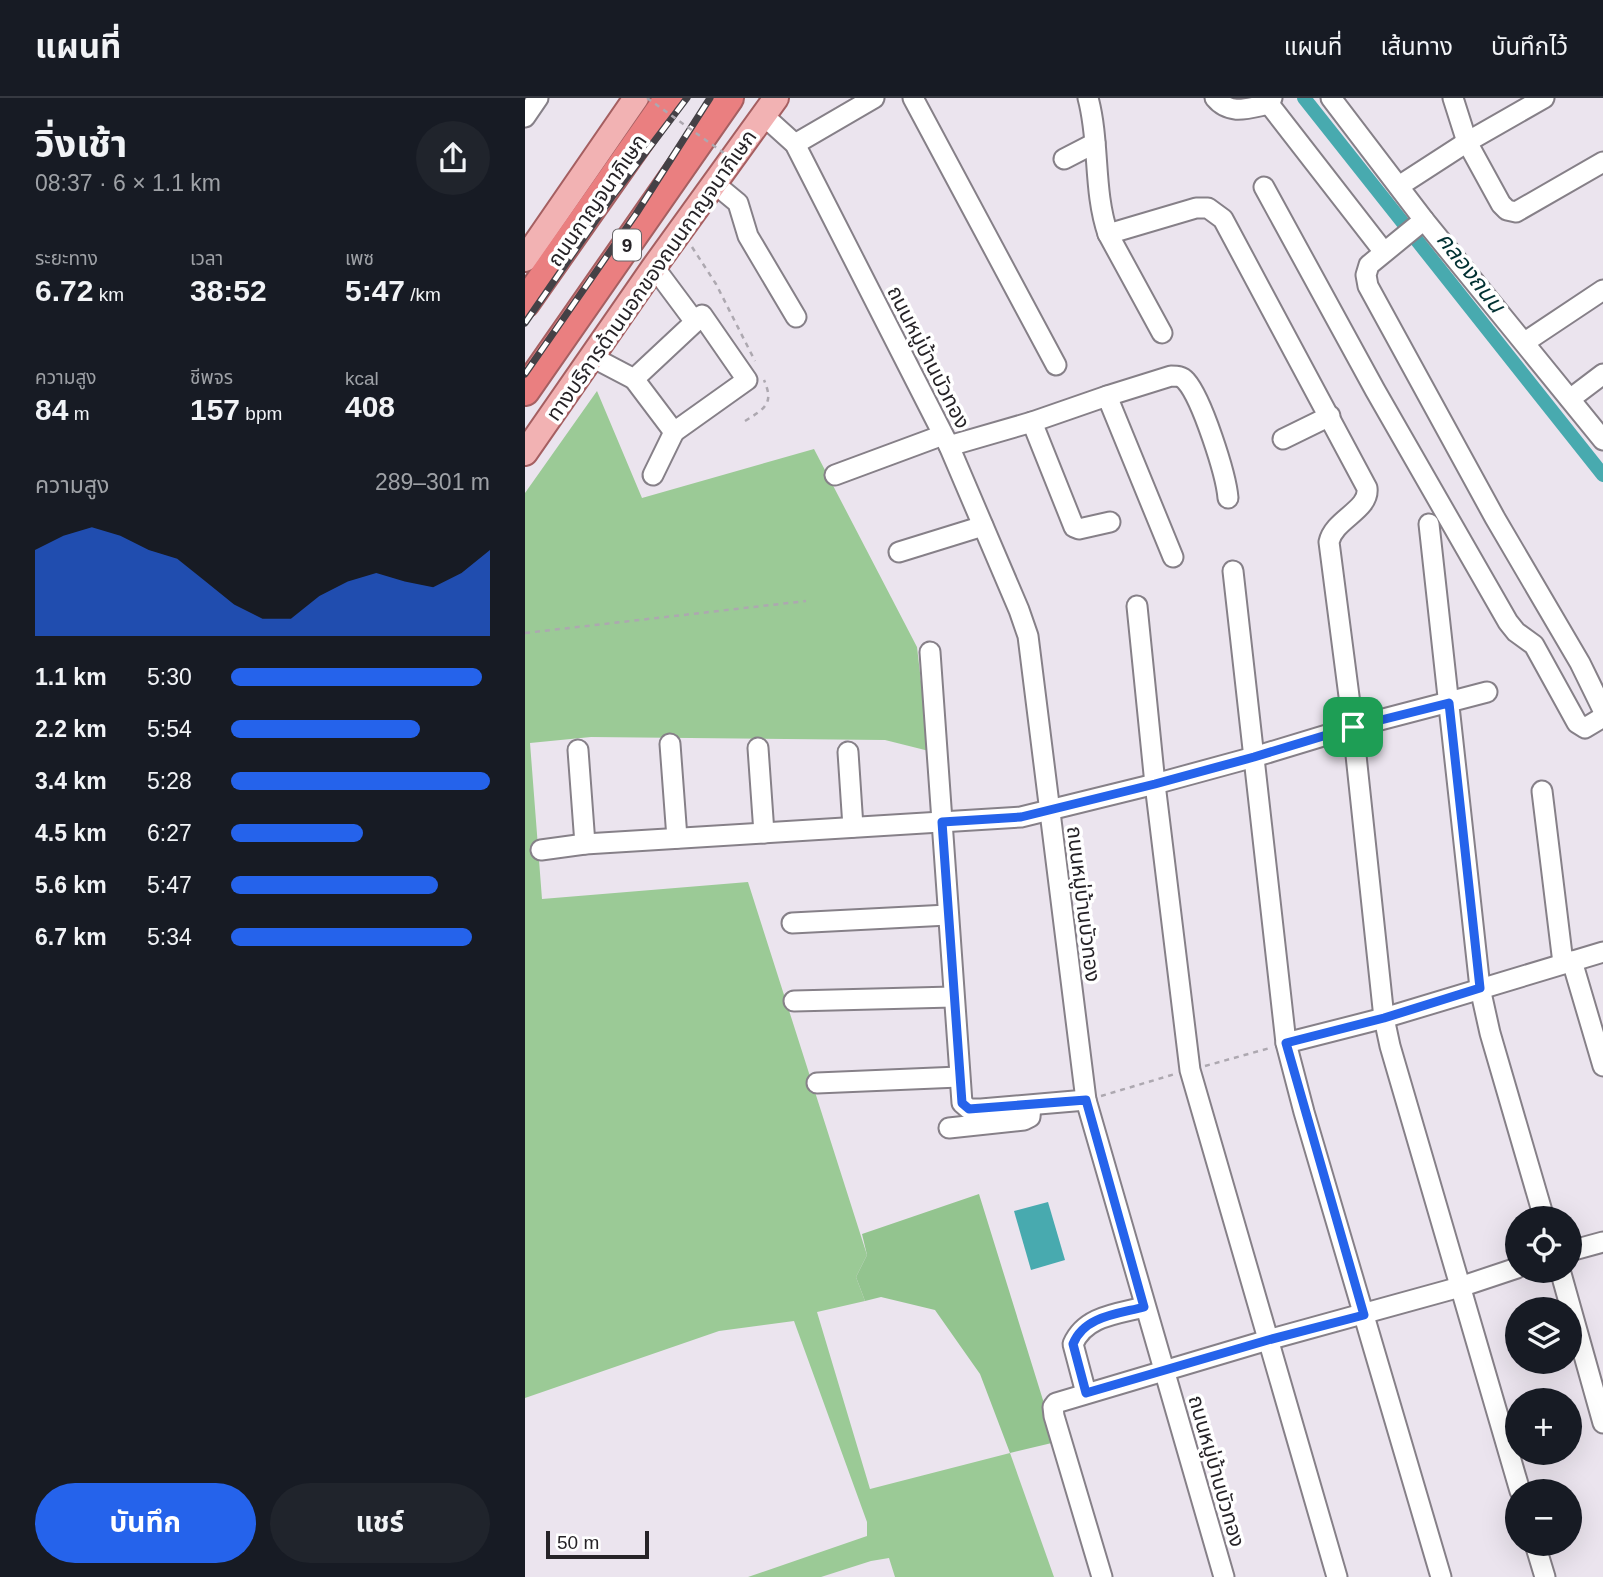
<!DOCTYPE html>
<html lang="th">
<head>
<meta charset="utf-8">
<style>
  :root { --surface:#171b24; --page:#20242c; --text:#f1f3f6; --muted:#9ea1a6; --line:#363941; --accent:#2563eb }
  body { margin:0; font-family:Arial,"Noto Sans Thai",sans-serif; background:var(--page); color:var(--text); height:100vh; display:flex; flex-direction:column; font-size:26px; white-space:nowrap }
  * { box-sizing:border-box; margin:0 }
  p { font-size:23px; color:var(--muted) }
  .icon { flex:none; width:38px; height:38px; fill:none; stroke:currentColor; stroke-width:2; stroke-linecap:round; stroke-linejoin:round }
  .map { position:relative; flex:1; overflow:hidden }
  .side { display:flex; flex-direction:column; background:var(--surface); width:525px }
  .side>* { flex:none }
  .controls { position:absolute; left:980px; top:1108px; display:grid; gap:14px }
  .controls a { display:grid; place-items:center; width:77px; height:77px; border-radius:50%; background:var(--surface); box-shadow:0 7px 28px #0002; font-size:35px }
  .scale { position:absolute; left:21px; bottom:18px; width:103px; box-sizing:border-box; padding-left:7px; border:4px solid #262327; border-top:0; font-size:19px; line-height:24px; white-space:nowrap; color:#262327; -webkit-text-stroke:5px #fff; paint-order:stroke }
  .pin { position:absolute; display:grid; place-items:center; width:60px; height:60px; color:#fff; margin:-30px; border-radius:14px; box-shadow:0 4px 10px #0006 }
  .round { display:grid; place-items:center; flex:none; width:74px; height:74px; border-radius:37px; background:var(--page) }
  .summary { display:flex; align-items:center; justify-content:space-between; height:119px; padding:0 35px }
  h1 { font-size:38px; font-weight:700; line-height:52px }
  .stats { display:grid; grid-template-columns:repeat(3,1fr); gap:10px; height:119px; padding:7px 35px }
  .stats div { display:grid; align-content:center }
  .stats b { font-size:30px; font-weight:700 }
  .stats small { font-size:19px; font-weight:400 }
  .stats p { font-size:19px }
  .chart { height:196px; padding:14px 35px }
  .chart p { display:flex; justify-content:space-between }
  .chart svg { width:100%; height:126px; margin-top:7px; fill:var(--accent); opacity:.7 }
  .primary-button { display:flex; gap:14px; margin-top:auto; padding:14px 35px }
  .primary-button a { flex:1; height:80px; border-radius:42px; background:var(--accent); color:#fff; font-size:28px; font-weight:700; line-height:80px; text-align:center }
  .primary-button a+a { background:var(--page); color:var(--text) }
  ul { padding:0 35px; list-style:none; font-size:23px }
  li { display:grid; grid-template-columns:112px 84px 1fr; align-items:center; height:52px }
  li i { height:18px; border-radius:9px; background:var(--accent) }
  header { display:flex; align-items:center; gap:42px; box-sizing:border-box; height:98px; padding:0 35px; background:var(--surface); border-bottom:2px solid var(--line) }
  header strong { font-size:33px }
  nav { display:flex; gap:38px; margin-inline-start:auto; font-size:24px }
  main { display:flex; flex:1; min-height:0 }
  .map>svg:first-child { display:block }
  .green { fill:#9bca96 }
  .forest { fill:#93c48f }
  .water { fill:#48aaaf }
  .lines { fill:none; stroke-linecap:round; stroke-linejoin:round }
  .canal { stroke:#48aaaf; stroke-width:14 }
  .minor-casing { stroke:#868088; stroke-width:23 }
  .major-casing { stroke:#a55f61; stroke-width:28 }
  .highway-casing { stroke:#a55f61; stroke-width:32 }
  .path { stroke:#ada8b0; stroke-width:2.5; stroke-dasharray:5 5; stroke-linecap:butt }
  .minor { stroke:#fff; stroke-width:19 }
  .major { stroke:#f2b2b3; stroke-width:24 }
  .highway { stroke:#ea7f80; stroke-width:28 }
  .rail-casing { stroke:#444146; stroke-width:7 }
  .rail { stroke:#fff; stroke-width:4.5; stroke-dasharray:13; stroke-linecap:butt }
  .path-bridge { stroke:#ada8b0; stroke-width:2.5; stroke-dasharray:5 5; stroke-linecap:butt }
  .route-casing { stroke:#fff; stroke-width:14 }
  .route { stroke:#2563eb; stroke-width:9 }
  .labels { text-anchor:middle; dominant-baseline:central; stroke-width:7; stroke-linejoin:round; paint-order:stroke }
  .shield { fill:#fff; stroke:#676568; stroke-width:2 }
  .shield-label { font-size:19px; font-weight:bold; fill:#262327 }
  .street-label { font-size:21px; fill:#262327; stroke:#fff }
  .water-label { font-size:23px; font-style:italic; fill:#003032; stroke:#fff }
</style>
</head>
<body>
<header>
<strong>แผนที่</strong>
<nav><a>แผนที่</a><a>เส้นทาง</a><a>บันทึกไว้</a></nav>
</header>
<main>
<section class="side">
<div class="summary"><div><h1>วิ่งเช้า</h1><p>08:37 · 6 × 1.1 km</p></div><a class="round"><svg class="icon" aria-label="share" viewBox="0 0 24 24"><path d="M12 15V3M7 8l5-5 5 5M5 13v7h14v-7"/></svg></a></div>
<div class="stats">
<div><p>ระยะทาง</p><b>6.72<small> km</small></b></div>
<div><p>เวลา</p><b>38:52</b></div>
<div><p>เพซ</p><b>5:47<small> /km</small></b></div>
</div>
<div class="stats">
<div><p>ความสูง</p><b>84<small> m</small></b></div>
<div><p>ชีพจร</p><b>157<small> bpm</small></b></div>
<div><p>kcal</p><b>408</b></div>
</div>
<div class="chart"><p><span>ความสูง</span>289–301 m</p>
<svg viewBox="0 0 160 44" preserveAspectRatio="none"><path d="M0 44V14L10 9L20 6L30 9L40 14L50 17L60 25L70 33L80 38L90 38L100 30L110 25L120 22L130 25L140 27L150 22L160 14V44z"/></svg>
</div>
<ul>
<li><b>1.1 km</b>5:30<i style="width:97%"></i></li>
<li><b>2.2 km</b>5:54<i style="width:73%"></i></li>
<li><b>3.4 km</b>5:28<i style="width:100%"></i></li>
<li><b>4.5 km</b>6:27<i style="width:51%"></i></li>
<li><b>5.6 km</b>5:47<i style="width:80%"></i></li>
<li><b>6.7 km</b>5:34<i style="width:93%"></i></li>
</ul>
<div class="primary-button"><a>บันทึก</a><a>แชร์</a></div>
</section>
<div class="map">
<svg width="1078" height="1479" viewBox="0 0 1078 1479">
  <rect width="100%" height="100%" fill="#ebe4ee"/>
  <path class="green" d="M72,293L117,400L289,351L392,549L404,653L360,642L66,639L5,645L17,801L223,784L342,1157L331,1179L340,1203L292,1214L345,1391L485,1355L529,1479H370L364,1460L346,1463L296,1479H223L342,1438V1424L269,1223L194,1233L0,1300V395Z"/>
  <path class="forest" d="M454,1096L531,1344L485,1355L455,1276L410,1212L356,1199L340,1203L331,1179L342,1157L337,1136Z"/>
  <path class="water" d="M523,1104L540,1162L506,1172L489,1113Z"/>
  <g class="lines">
    <path class="canal" d="M779,0L1078,377"/>
    <defs>
      <g id="minor">
        <path d="M388,0L531,267"/>
        <path d="M563,0C575,44 568,93 583,136L637,235"/>
        <path d="M690,0C705,18 724,10 744,6"/>
        <path d="M747,0L743,3L744,6L859,154"/>
        <path d="M806,0L899,122L1078,342"/>
        <path d="M928,0L942,44L976,106L982,112L991,114L1078,64"/>
        <path d="M239,18L270,46L424,348L494,512L503,538L561,1002L699,1479"/>
        <path d="M0,19L13,0"/>
        <path d="M270,46L349,0"/>
        <path d="M539,61L570,45"/>
        <path d="M190,86L213,105L223,138L271,219"/>
        <path d="M874,88L942,44L1019,0"/>
        <path d="M739,89L850,292L983,524L991,534L1009,547L1052,625L1060,630L1078,619"/>
        <path d="M899,122L844,167L841,177L843,188L970,420L1055,565L1078,612"/>
        <path d="M583,136L671,110H683L698,121L842,390C845,412 809,421 804,444L828,629L859,920L865,948L995,1393"/>
        <path d="M1000,244L1078,192"/>
        <path d="M67,259L109,281L170,224L129,169"/>
        <path d="M109,281L149,334L222,282L177,217L170,224"/>
        <path d="M582,298L646,278C652,278 657,278 661,283C677,301 701,376 703,400"/>
        <path d="M1045,301L1078,276"/>
        <path d="M507,324L549,429L554,431L585,424"/>
        <path d="M758,341L805,318"/>
        <path d="M424,348L507,324L582,298L648,459"/>
        <path d="M128,377L149,334"/>
        <path d="M310,377L418,337"/>
        <path d="M904,426L955,890L965,935L1019,1120"/>
        <path d="M374,454L458,428"/>
        <path d="M708,473L761,945L779,1014L916,1479"/>
        <path d="M612,508L630,686L665,972L812,1479"/>
        <path d="M405,554L437,1005L444,1011H456L561,1002"/>
        <path d="M145,646L152,740"/>
        <path d="M233,650L239,735"/>
        <path d="M53,652L60,746"/>
        <path d="M323,654L328,729"/>
        <path d="M1017,693L1038,865"/>
        <path d="M16,752L60,746L496,719L630,686L729,659L828,629L962,594"/>
        <path d="M267,825L423,817"/>
        <path d="M1047,863L1078,968"/>
        <path d="M269,903L428,899"/>
        <path d="M761,945L859,920L1078,854"/>
        <path d="M292,985L434,979"/>
        <path d="M424,1030L499,1022L505,1019L506,1008"/>
        <path d="M1045,1153L1078,1144"/>
        <path d="M1035,1172L1078,1325"/>
        <path d="M561,1295L548,1246C560,1218 592,1216 619,1209"/>
        <path d="M1010,1446L1020,1479"/>
        <path d="M577,1479L529,1318L528,1309L531,1305L743,1242L935,1189L992,1170"/>
      </g>
      <g id="major">
        <path d="M0,161L111,0"/>
        <path d="M0,355L129,169L251,0"/>
      </g>
      <g id="highway">
        <path d="M0,205L144,0"/>
        <path d="M0,293L204,0"/>
      </g>
    </defs>
    <use href="#minor" class="minor-casing"/>
    <use href="#major" class="major-casing"/>
    <use href="#highway" class="highway-casing"/>
    <g class="path">
      <path d="M167,149L191,186L230,263"/>
      <path d="M220,323C241,310 249,305 239,282"/>
      <path d="M0,535L281,503"/>
      <path d="M680,968L745,950"/>
      <path d="M576,998L650,976"/>
    </g>
    <use href="#minor" class="minor"/>
    <use href="#major" class="major"/>
    <use href="#highway" class="highway"/>
    <defs>
      <g id="rail">
        <path d="M0,225L87,99L162,0"/>
        <path d="M0,276L111,116L185,0"/>
      </g>
    </defs>
    <use href="#rail" class="rail-casing"/>
    <use href="#rail" class="rail"/>
    <path class="path-bridge" d="M122,0L217,68"/>
  </g>
  <g class="lines">
    <defs>
      <path id="route" d="M924,605L955,890L859,920L761,945L839,1217L743,1242L561,1295L548,1246C559,1218 593,1216 619,1209L561,1002L444,1011L437,1005L417,724L496,719L630,686L729,659L828,629Z"/>
    </defs>
    <use href="#route" class="route-casing"/>
    <use href="#route" class="route"/>
  </g>
  <g class="labels">
    <rect class="shield" x="88" y="131.5" width="28" height="31" rx="5"/>
    <g class="shield-label">
      <text x="102" y="147">9</text>
    </g>
    <g class="street-label">
      <text transform="translate(72 102) rotate(-55)">ถนนกาญจนาภิเษก</text>
      <text transform="translate(126 177) rotate(-55)">ทางบริการด้านนอกของถนนกาญจนาภิเษก</text>
      <text transform="translate(404 259) rotate(63)">ถนนหมู่บ้านบัวทอง</text>
      <text transform="translate(559 806) rotate(83)">ถนนหมู่บ้านบัวทอง</text>
      <text transform="translate(692 1373) rotate(74)">ถนนหมู่บ้านบัวทอง</text>
    </g>
    <g class="water-label">
      <text transform="translate(946 174) rotate(52)">คลองถนน</text>
    </g>
  </g>
</svg>
<div class="controls">
<a><svg class="icon" aria-label="locate" viewBox="0 0 24 24"><circle cx="12" cy="12" r="6"/><path d="M12 2v4M12 18v4M2 12h4M18 12h4"/></svg></a>
<a><svg class="icon" aria-label="layers" viewBox="0 0 24 24"><path d="M12 4l9 5-9 5-9-5zM3 14l9 5 9-5"/></svg></a>
<a>+</a>
<a>−</a>
</div>
<div class="scale">50 m</div>
<div class="pin" style="left:828px;top:629px;background:#1e9e55"><svg class="icon" aria-label="arrive" viewBox="0 0 24 24"><path d="M6 21V4h12l-3 4 3 4H6"/></svg></div>
</div>
</main>
</body>
</html>
